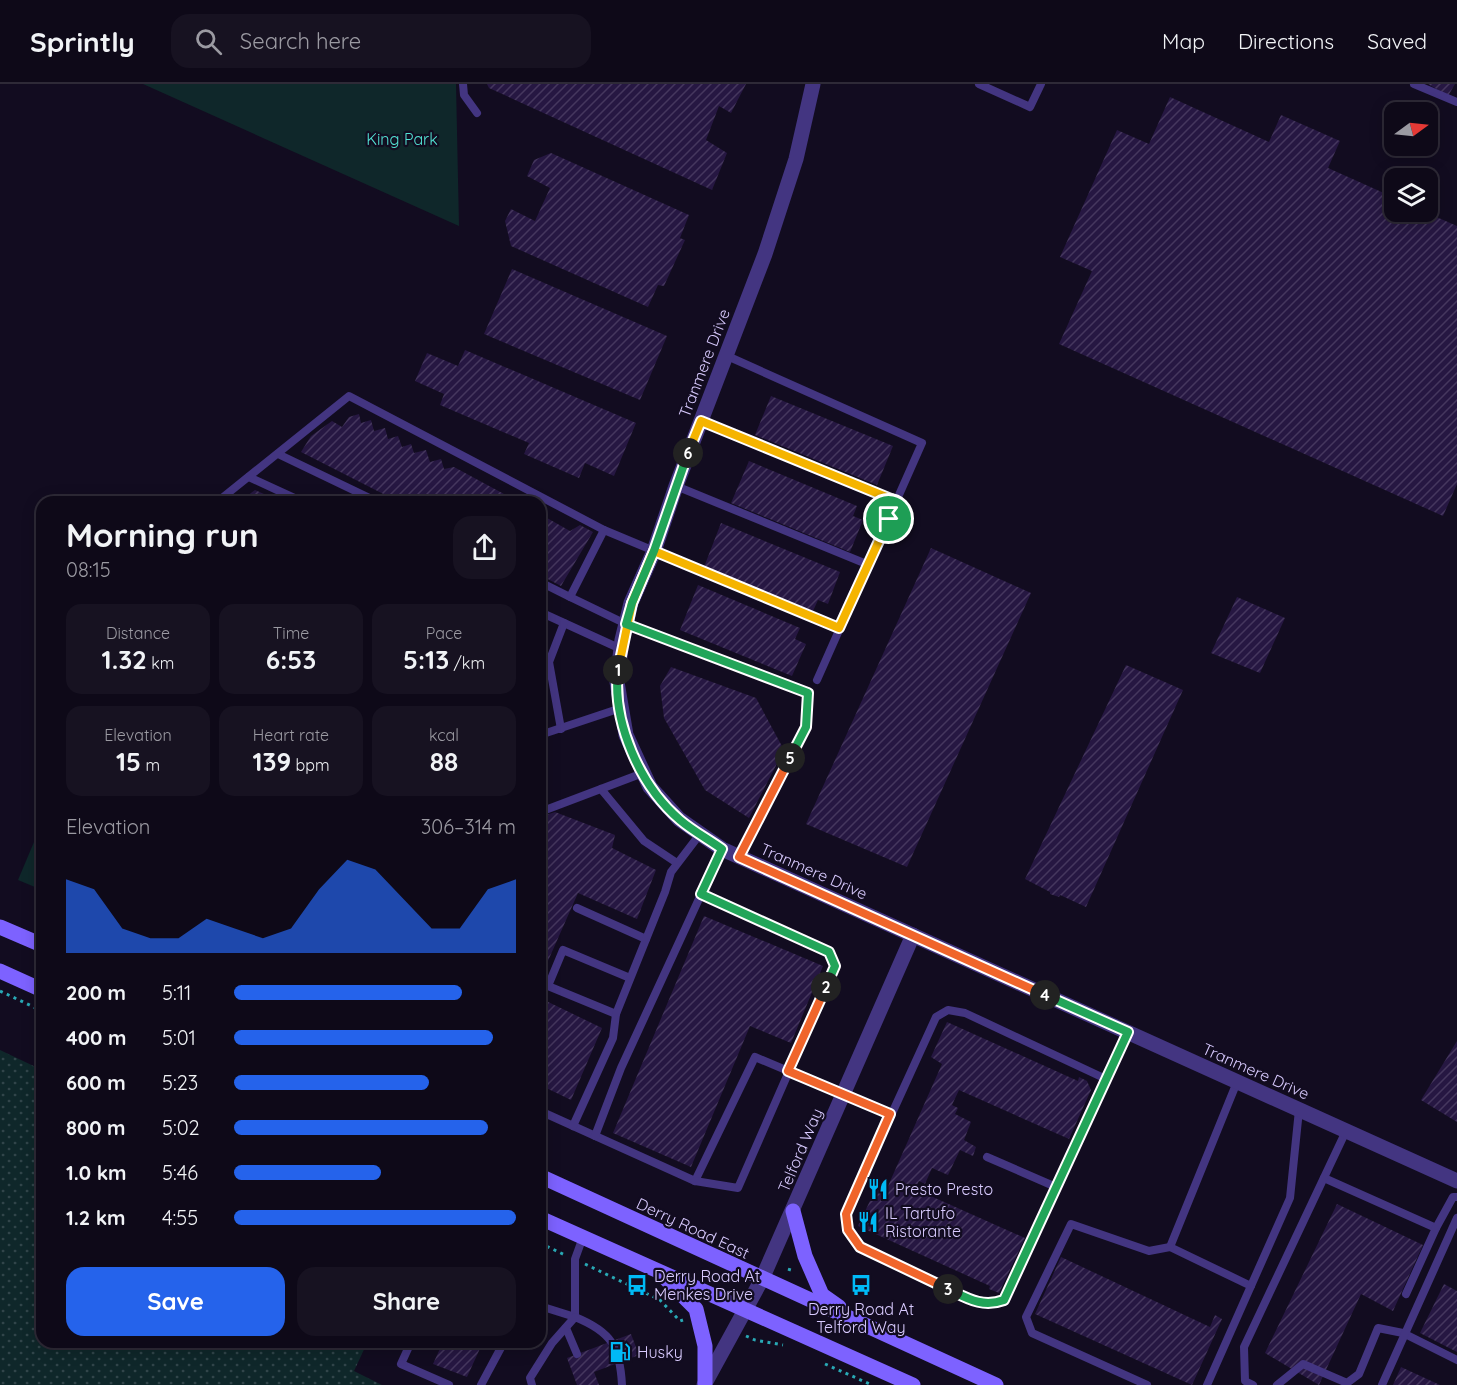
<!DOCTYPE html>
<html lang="en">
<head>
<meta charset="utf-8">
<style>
  :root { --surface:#0e0918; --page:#171221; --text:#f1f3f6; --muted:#9b9aa2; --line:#2e2a37; --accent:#2563eb }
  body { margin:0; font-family:Quicksand,sans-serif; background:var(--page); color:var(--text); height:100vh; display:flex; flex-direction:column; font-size:22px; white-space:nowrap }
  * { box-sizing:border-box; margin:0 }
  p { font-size:20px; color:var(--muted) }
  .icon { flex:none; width:33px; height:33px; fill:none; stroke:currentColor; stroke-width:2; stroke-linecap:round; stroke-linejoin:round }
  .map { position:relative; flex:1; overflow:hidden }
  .panel { position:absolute; left:36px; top:412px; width:510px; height:852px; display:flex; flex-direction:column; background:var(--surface); border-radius:18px; box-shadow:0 3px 15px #0003,0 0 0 2px var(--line) }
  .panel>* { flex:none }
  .needle { width:39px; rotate:75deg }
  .controls { position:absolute; left:1384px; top:18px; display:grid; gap:12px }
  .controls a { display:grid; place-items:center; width:54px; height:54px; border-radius:12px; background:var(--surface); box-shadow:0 3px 15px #0003,0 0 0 2px var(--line); font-size:30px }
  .pin { position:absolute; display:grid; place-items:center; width:51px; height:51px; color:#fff; margin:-26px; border:3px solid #fff; border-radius:50%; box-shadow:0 2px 6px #0007 }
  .km { position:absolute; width:30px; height:30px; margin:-15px; border-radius:50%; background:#222; color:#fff; font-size:16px; line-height:30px; text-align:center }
  .round { display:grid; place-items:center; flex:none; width:63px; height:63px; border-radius:18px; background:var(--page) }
  .head { display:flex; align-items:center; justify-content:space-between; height:102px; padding:0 30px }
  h1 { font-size:33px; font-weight:700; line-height:45px }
  .metrics { display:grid; grid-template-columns:repeat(3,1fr); gap:9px; height:102px; padding:6px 30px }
  .metrics div { display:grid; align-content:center; border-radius:15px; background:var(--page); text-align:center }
  .metrics b { font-size:26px; font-weight:700 }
  .metrics small { font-size:16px; font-weight:400 }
  .metrics p { font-size:16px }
  .chart { height:168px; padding:12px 30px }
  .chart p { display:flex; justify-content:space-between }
  .chart svg { width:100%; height:108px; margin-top:6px; fill:var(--accent); opacity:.7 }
  .button { display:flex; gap:12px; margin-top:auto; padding:12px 30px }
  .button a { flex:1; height:69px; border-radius:18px; background:var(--accent); color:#fff; font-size:24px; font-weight:700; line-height:69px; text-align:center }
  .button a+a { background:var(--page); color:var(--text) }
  ul { padding:0 30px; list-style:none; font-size:20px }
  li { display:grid; grid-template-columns:96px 72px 1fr; align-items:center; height:45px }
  li i { height:15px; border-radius:8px; background:var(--accent) }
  header { display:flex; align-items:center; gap:36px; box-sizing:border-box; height:84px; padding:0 30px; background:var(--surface); border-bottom:2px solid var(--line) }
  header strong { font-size:28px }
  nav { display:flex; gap:33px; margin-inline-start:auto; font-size:21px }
  .search { width:420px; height:54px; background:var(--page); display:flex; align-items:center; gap:15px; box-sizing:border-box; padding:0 21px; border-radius:18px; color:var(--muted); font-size:22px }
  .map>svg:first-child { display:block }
  .grass { fill:url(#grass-dots) }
  .park { fill:#0f272a }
  .building { fill:url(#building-hatch) }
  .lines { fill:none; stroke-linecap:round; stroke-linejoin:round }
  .path { stroke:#29a9b5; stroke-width:3; stroke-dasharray:3 4.5; stroke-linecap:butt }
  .lane { stroke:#433581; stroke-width:8 }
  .street { stroke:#433581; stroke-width:15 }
  .secondary { stroke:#7d62ff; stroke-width:15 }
  .split-1-casing { stroke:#fff; stroke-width:12 }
  .split-2-casing { stroke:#fff; stroke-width:12 }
  .split-3-casing { stroke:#fff; stroke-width:12 }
  .split-4-casing { stroke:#fff; stroke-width:12 }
  .split-5-casing { stroke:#fff; stroke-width:12 }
  .split-6-casing { stroke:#fff; stroke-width:12 }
  .split-7-casing { stroke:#fff; stroke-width:12 }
  .split-1 { stroke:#f5b400; stroke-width:8 }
  .split-2 { stroke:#22a559; stroke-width:8 }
  .split-3 { stroke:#f0652b; stroke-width:8 }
  .split-4 { stroke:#22a559; stroke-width:8 }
  .split-5 { stroke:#f0652b; stroke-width:8 }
  .split-6 { stroke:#22a559; stroke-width:8 }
  .split-7 { stroke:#f5b400; stroke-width:8 }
  .labels { text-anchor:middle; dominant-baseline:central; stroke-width:4.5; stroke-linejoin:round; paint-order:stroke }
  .park-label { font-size:16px; fill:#53e3d4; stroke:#120c20 }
  .street-label { font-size:16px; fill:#d9cbff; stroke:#120c20 }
  .poi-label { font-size:16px; fill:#d9cbff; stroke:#120c20; text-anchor:start }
</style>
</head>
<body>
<header>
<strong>Sprintly</strong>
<div class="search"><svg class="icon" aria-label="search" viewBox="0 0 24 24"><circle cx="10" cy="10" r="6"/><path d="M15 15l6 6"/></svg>Search here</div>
<nav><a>Map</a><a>Directions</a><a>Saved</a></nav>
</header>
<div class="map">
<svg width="1457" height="1301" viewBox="0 0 1457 1301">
  <defs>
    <pattern id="grass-dots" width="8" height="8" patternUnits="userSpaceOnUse" patternTransform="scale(1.5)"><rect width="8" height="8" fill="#0f272a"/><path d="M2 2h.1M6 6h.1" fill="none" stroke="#31454a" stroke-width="1.8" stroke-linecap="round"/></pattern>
    <pattern id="building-hatch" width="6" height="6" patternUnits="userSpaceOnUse" patternTransform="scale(1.5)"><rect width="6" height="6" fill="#261742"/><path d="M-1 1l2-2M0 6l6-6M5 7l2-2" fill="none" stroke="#45375e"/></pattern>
  </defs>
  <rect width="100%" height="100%" fill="#120c20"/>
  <path class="grass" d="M0,966L42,986V1258L367,1259L354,1287L382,1301H0Z"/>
  <g class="park">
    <path d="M143,0H456L459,142Z"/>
    <path d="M42,739V806L18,796Z"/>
  </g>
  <g class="building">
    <path d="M487,0H746L731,29L719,22L706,56L727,69L712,106L489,4Z"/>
    <path d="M1428,0H1455L1448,12Z"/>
    <path d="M1170,13L1269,58L1281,31L1340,57L1328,84L1395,114V128H1425L1457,142V400L1443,432L1059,260L1092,187L1060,173L1117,46L1149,60Z"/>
    <path d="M551,69L689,131L680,154L685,156L664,202L658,201L648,223L511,162L505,137L511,125L535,137L550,104L527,92L534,76Z"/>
    <path d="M512,185L667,252L640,316L484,250Z"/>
    <path d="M465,266L636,339L614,392L585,379L579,394L524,370L529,359L440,321L444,310L415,297L427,269L458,282Z"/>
    <path d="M771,312L893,362L877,401L755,351Z"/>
    <path d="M359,330L361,339L371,336L374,347L385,344L388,355L398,352L402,363L411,360L414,369L426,366L430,378L441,375L444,385L454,383L519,418H399L301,368L311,352L332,337L342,343L349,333Z"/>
    <path d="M749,377L857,422L853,432L863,436L850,468L731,419Z"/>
    <path d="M255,406L282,418H239Z"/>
    <path d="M540,430L570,447L580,441L593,448L561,502L540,491Z"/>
    <path d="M721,439L840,488L828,520L818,516L813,527L704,483Z"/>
    <path d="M931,464L1031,509L907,783L806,740Z"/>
    <path d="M698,501L800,544L795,555L806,560L792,592L680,546Z"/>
    <path d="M1237,513L1285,534L1260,589L1211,569Z"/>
    <path d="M540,544L548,548L540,566Z"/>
    <path d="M1126,581L1183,606L1086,823L1060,811L1059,813L1050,810V808L1025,795Z"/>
    <path d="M671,583L756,614L784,666L749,734L705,706L664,634L660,602Z"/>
    <path d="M540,616L545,639L540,640Z"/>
    <path d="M555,728L615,751L612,764L656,786L637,835L578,809L540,895V733Z"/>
    <path d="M704,832L823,882L791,959L750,942L691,1083L613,1049Z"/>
    <path d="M540,914L602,944L571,1016L540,1001Z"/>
    <path d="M947,938L1078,997L1079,993L1087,997L1091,1006L1069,1055L959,1006L952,1021L958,1024L955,1030L971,1038L964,1056L976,1063L973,1072L960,1066L948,1091L932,1084L925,1100L919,1097L915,1105L1025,1154L999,1209L989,1205L990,1202L858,1142L879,1098L888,1102L942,980L931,973Z"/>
    <path d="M1457,957V1038L1421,1016Z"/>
    <path d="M1337,1120L1423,1161L1393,1227L1361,1210L1319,1301L1265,1269Z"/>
    <path d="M1061,1173L1210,1243L1215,1231L1222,1235L1192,1301L1035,1230Z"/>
    <path d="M1444,1200L1457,1207V1268L1420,1249Z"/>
    <path d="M631,1250L639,1271L594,1288L599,1301H577L567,1274Z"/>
    <path d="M443,1258H483L467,1293L433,1280Z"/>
    <path d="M1401,1283L1440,1301H1393Z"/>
  </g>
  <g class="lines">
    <g class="path">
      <path d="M0,907L42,927"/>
      <path d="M540,1159L565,1171"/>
      <path d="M585,1180L660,1216L680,1237L683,1236"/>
      <path d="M789,1187L791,1180"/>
      <path d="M746,1252L755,1256L783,1261"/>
      <path d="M825,1280L872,1301"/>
    </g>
    <g class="lane">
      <path d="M463,0L464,11L477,29"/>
      <path d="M979,0L1030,23L1041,0"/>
      <path d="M1414,0L1457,18"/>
      <path d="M725,271L922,359L817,596"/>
      <path d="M701,337L896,418"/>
      <path d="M278,370L378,418"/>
      <path d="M249,393L303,418"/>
      <path d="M676,402L869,481"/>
      <path d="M217,418L349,312L604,446L839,544"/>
      <path d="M604,446L570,513L626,540L808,609L806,643L739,773"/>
      <path d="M540,498L570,513"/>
      <path d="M540,528L621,565"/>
      <path d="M561,645L549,578L564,539"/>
      <path d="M540,651L621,624"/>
      <path d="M601,705L644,757L677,779"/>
      <path d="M540,728L643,689"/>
      <path d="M577,824L646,855"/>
      <path d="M616,930L548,902L563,866L630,894"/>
      <path d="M1106,995L965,929L948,926L936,933L846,1130L848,1146L860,1163L975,1218L991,1220L1004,1216C1045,1127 1087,1038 1128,948"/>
      <path d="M1237,998L1170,1163L1251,1202"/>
      <path d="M540,1027L695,1097L755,973L890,1030"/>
      <path d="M573,1042L613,954L616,930L665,808L671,788L700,750"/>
      <path d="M595,1052L621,984L722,765"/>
      <path d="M987,1073L1056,1103"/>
      <path d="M1324,1094L1436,1144L1406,1210"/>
      <path d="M695,1097L738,1104L835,882L829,868L701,810"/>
      <path d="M1436,1144L1453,1113H1457"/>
      <path d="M540,1222L575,1233V1175L583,1153"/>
      <path d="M566,1244L577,1270"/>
      <path d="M411,1258L401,1280L449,1301"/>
      <path d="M481,1301L504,1258"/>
      <path d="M532,1301L530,1294L552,1259L575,1233C612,1248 620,1263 622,1301"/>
      <path d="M1147,1301L1032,1249L1026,1233L1071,1140L1149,1167L1170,1163"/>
      <path d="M1207,1301L1290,1114L1299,1026"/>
      <path d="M1253,1301L1245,1297L1244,1263L1346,1047"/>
      <path d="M1277,1301L1303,1280L1347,1299L1359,1290L1378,1244L1403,1249L1457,1276"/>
      <path d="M1382,1301L1457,1134"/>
    </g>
    <g class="street">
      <path d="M813,0L796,75L765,170L676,402L654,467L631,519L622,556L617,598L626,651L650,703L679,735L722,765L1457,1097"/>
      <path d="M704,1301L762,1195L913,851"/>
    </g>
    <g class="secondary">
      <path d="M0,843L42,861"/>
      <path d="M0,887L42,906"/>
      <path d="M540,1092L996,1301"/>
      <path d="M793,1127L805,1172L822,1211L839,1223"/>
      <path d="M540,1134L913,1301"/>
      <path d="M665,1194L696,1225L705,1262V1299"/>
    </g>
  </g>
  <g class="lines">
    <defs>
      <path id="split-1" d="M618,586L632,519L654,467L839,544L889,435"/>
      <path id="split-2" d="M618,586C612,638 640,702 680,736C693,747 708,755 722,765L701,810L829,868L835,882L826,903"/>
      <path id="split-3" d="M826,903L788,987L890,1030L846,1130L848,1146L860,1163L948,1205"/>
      <path id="split-4" d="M948,1205C967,1214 982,1224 1004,1216L1128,948L1045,911"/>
      <path id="split-5" d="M790,674L739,773L1045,911"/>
      <path id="split-6" d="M688,369L654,467L632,519L626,540L808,609L806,643L790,674"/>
      <path id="split-7" d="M688,369L701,337L896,417L889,435"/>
    </defs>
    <use href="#split-1" class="split-1-casing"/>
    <use href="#split-2" class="split-2-casing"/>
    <use href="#split-3" class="split-3-casing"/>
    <use href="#split-4" class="split-4-casing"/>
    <use href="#split-5" class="split-5-casing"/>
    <use href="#split-6" class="split-6-casing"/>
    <use href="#split-7" class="split-7-casing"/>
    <use href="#split-1" class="split-1"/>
    <use href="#split-2" class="split-2"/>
    <use href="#split-3" class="split-3"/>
    <use href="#split-4" class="split-4"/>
    <use href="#split-5" class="split-5"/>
    <use href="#split-6" class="split-6"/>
    <use href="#split-7" class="split-7"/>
  </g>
  <defs>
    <symbol id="restaurant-bare" viewBox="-9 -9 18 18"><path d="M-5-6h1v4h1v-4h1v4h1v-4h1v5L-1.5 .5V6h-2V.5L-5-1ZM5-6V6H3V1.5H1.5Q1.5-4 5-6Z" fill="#00baf6" stroke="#120c20" stroke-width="2.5" paint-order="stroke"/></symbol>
    <symbol id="bus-bare" viewBox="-9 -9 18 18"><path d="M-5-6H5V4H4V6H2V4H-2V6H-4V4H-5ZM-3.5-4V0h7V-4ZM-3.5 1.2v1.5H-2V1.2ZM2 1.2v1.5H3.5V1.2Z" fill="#00baf6" stroke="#120c20" stroke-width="2.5" paint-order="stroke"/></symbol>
    <symbol id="fuel-bare" viewBox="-9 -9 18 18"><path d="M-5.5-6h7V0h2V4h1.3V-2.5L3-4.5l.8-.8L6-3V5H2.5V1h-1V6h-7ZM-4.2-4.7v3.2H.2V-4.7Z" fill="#00baf6" stroke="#120c20" stroke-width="2.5" paint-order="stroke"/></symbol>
  </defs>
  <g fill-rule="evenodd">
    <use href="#restaurant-bare" x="863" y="1090" width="30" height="30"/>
    <use href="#restaurant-bare" x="853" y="1123" width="30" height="30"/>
    <use href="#bus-bare" x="622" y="1186" width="30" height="30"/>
    <use href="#bus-bare" x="846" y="1186" width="30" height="30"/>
    <use href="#fuel-bare" x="605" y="1253" width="30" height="30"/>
  </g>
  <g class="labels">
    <g class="park-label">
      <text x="402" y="55">King Park</text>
    </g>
    <g class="street-label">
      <text transform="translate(704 279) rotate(-69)">Tranmere Drive</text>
      <text transform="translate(814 787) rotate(24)">Tranmere Drive</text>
      <text transform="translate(1256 987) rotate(24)">Tranmere Drive</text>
      <text transform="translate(800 1066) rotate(-67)">Telford Way</text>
      <text transform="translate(693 1144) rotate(25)">Derry Road East</text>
    </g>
    <g class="poi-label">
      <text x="895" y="1105">Presto Presto</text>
      <text x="885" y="1129">IL Tartufo<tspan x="885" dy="18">Ristorante</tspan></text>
      <text x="654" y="1192">Derry Road At<tspan x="654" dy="18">Menkes Drive</tspan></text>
      <text x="861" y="1225" text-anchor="middle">Derry Road At<tspan x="861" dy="18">Telford Way</tspan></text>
      <text x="637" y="1268">Husky</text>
    </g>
  </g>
</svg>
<div class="controls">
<a><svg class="needle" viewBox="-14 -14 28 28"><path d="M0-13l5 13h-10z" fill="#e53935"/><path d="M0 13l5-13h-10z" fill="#9b9aa2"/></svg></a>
<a><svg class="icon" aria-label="layers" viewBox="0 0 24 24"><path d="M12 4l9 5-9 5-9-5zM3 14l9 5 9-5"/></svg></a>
</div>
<div class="pin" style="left:889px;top:435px;background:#1e9e55"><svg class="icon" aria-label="arrive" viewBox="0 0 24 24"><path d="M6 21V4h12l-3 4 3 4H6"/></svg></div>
<b class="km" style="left:618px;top:586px">1</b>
<b class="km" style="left:826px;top:903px">2</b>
<b class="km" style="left:948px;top:1205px">3</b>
<b class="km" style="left:1045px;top:911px">4</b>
<b class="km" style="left:790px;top:674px">5</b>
<b class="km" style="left:688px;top:369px">6</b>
<section class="panel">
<div class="head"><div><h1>Morning run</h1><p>08:15</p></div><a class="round"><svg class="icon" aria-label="share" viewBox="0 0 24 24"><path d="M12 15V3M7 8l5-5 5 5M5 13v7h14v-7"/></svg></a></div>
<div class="metrics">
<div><p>Distance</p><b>1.32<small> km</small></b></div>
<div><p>Time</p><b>6:53</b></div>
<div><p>Pace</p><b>5:13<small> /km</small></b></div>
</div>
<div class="metrics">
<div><p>Elevation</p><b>15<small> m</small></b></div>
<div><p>Heart rate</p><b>139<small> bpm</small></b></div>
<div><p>kcal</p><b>88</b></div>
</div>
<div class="chart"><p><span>Elevation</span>306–314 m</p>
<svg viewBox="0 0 160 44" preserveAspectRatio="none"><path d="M0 44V14L10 18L20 34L30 38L40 38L50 30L60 34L70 38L80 34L90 18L100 6L110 10L120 22L130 34L140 34L150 18L160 14V44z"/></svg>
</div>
<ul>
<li><b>200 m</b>5:11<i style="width:81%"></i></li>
<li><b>400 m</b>5:01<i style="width:92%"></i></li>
<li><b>600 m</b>5:23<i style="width:69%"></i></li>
<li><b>800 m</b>5:02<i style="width:90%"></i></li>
<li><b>1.0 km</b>5:46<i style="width:52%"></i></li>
<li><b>1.2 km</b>4:55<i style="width:100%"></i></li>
</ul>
<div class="button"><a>Save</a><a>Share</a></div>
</section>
</div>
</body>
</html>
